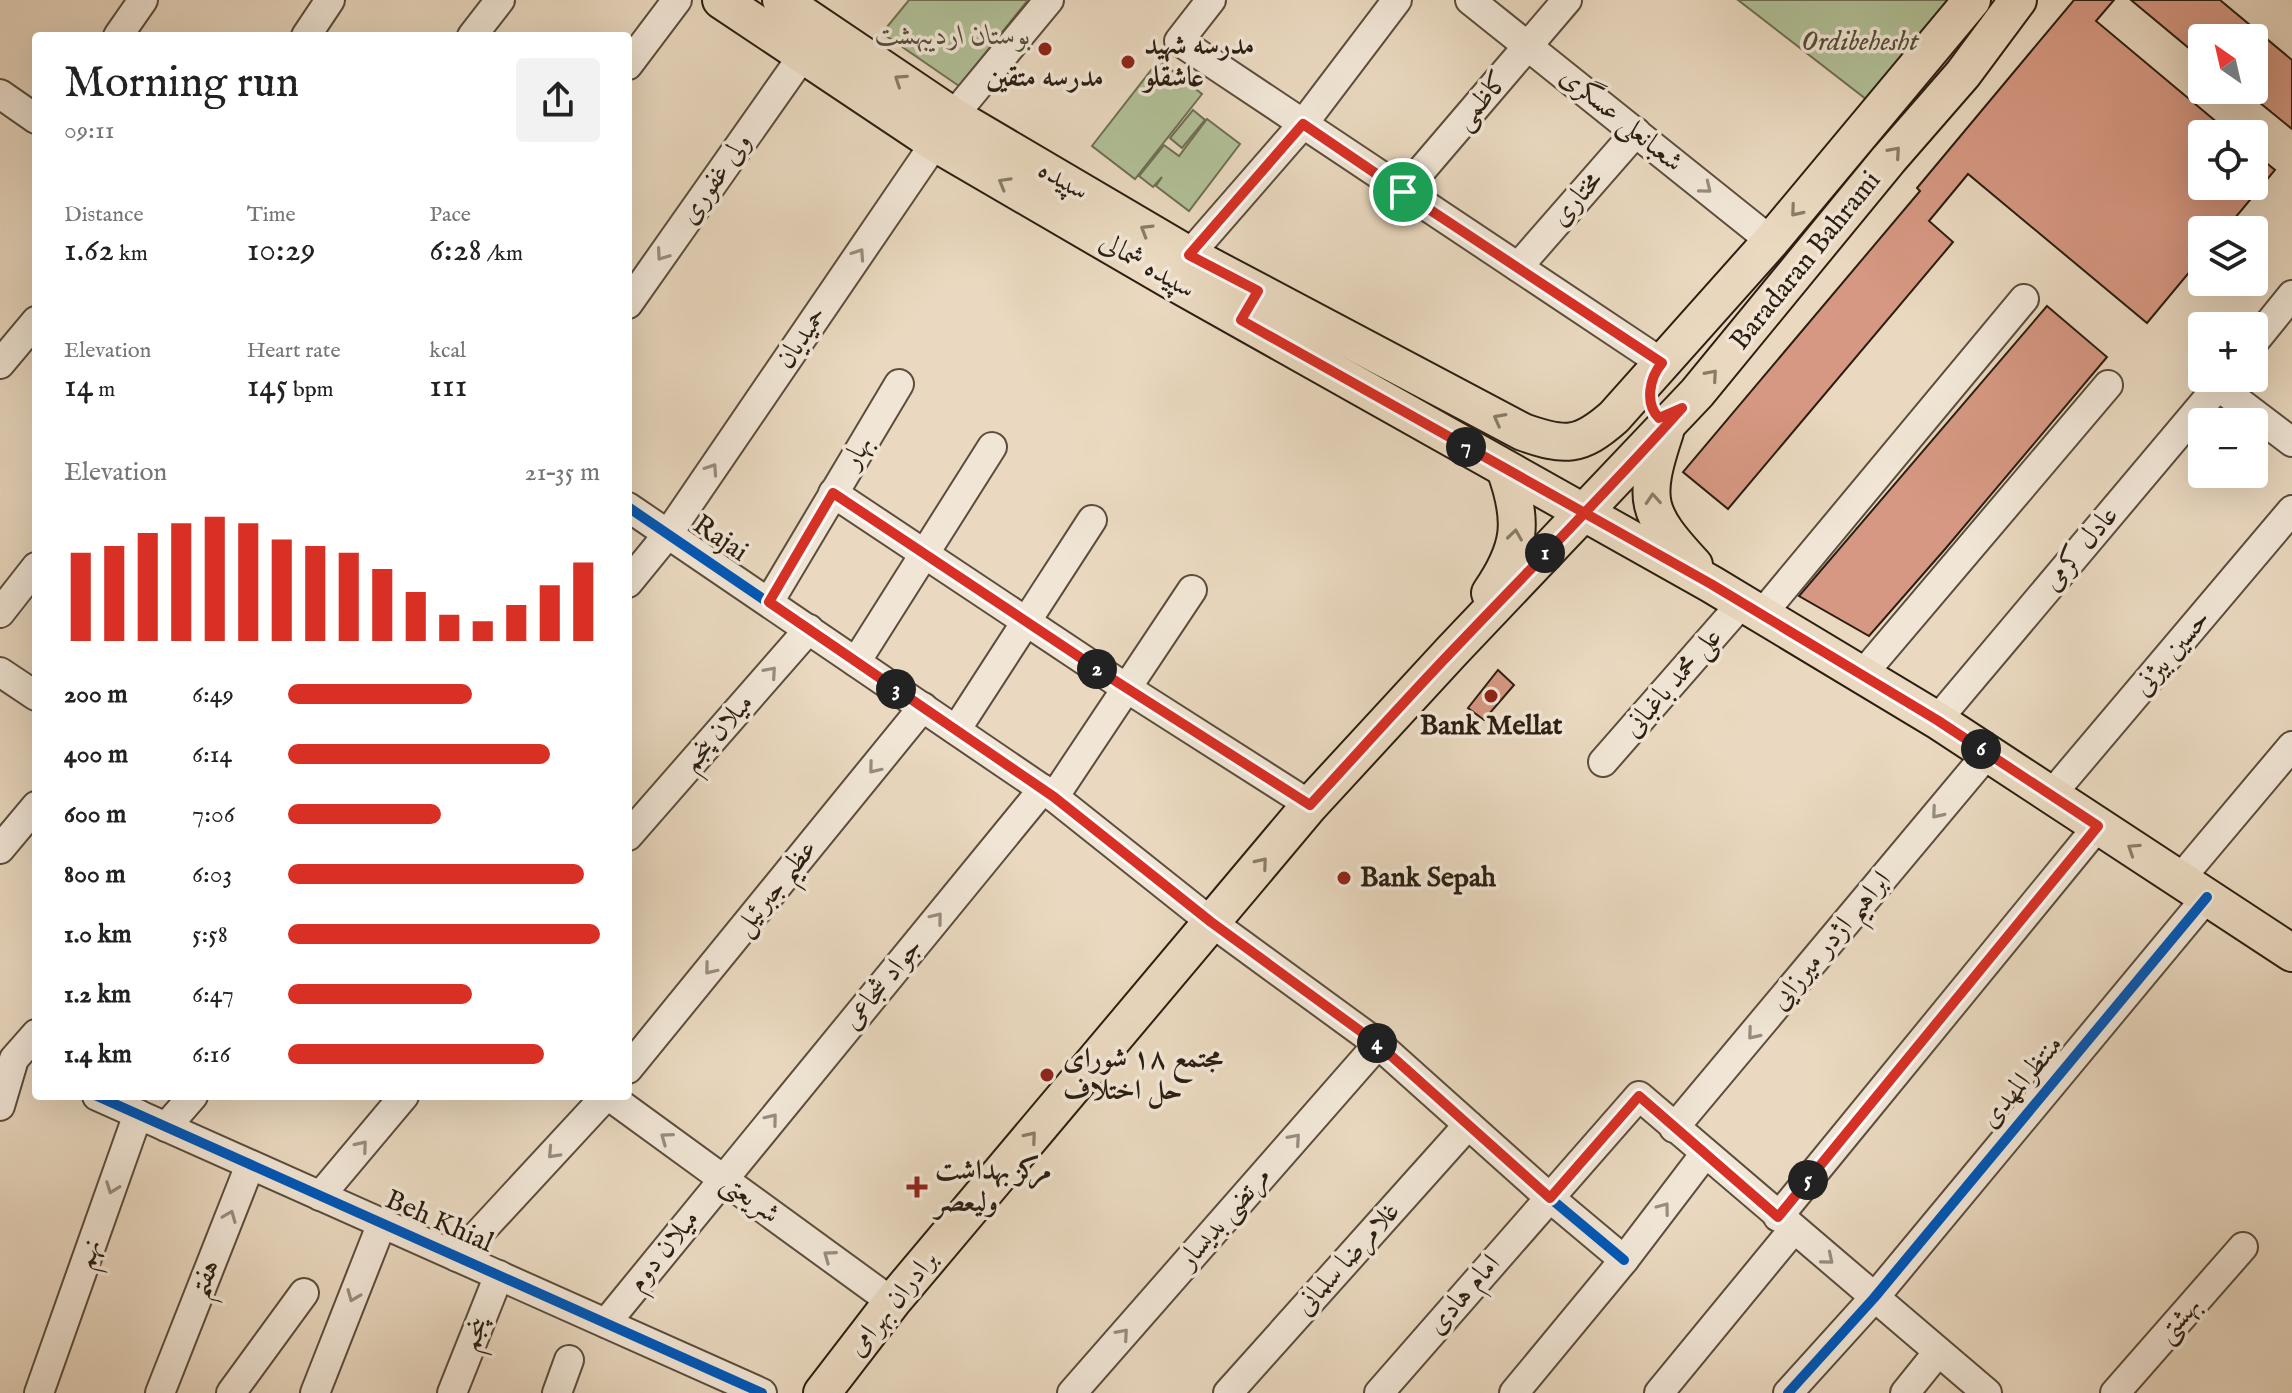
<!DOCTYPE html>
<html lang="en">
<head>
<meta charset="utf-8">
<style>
  :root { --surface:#fff; --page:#f2f2f2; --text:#222; --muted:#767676; --accent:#d93025 }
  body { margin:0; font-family:"IM FELL English",Amiri,serif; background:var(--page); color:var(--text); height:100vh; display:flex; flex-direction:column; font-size:30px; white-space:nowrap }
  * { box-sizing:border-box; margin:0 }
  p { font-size:26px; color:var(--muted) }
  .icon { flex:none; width:44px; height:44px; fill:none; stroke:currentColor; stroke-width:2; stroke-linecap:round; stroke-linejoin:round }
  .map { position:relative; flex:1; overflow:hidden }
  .sheet { position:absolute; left:32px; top:32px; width:600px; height:1068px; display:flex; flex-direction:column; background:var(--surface); border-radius:8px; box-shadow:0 8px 32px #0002 }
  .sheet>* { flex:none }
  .needle { width:52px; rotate:326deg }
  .fabs { position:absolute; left:2188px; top:24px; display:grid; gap:16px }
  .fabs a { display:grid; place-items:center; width:80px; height:80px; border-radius:8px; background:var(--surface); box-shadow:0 8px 32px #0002; font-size:40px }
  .pin { position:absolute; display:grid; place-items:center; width:68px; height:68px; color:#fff; margin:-34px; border:4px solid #fff; border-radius:50%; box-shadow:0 2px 8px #0007 }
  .km { position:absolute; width:40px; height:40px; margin:-20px; border-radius:50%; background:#222; color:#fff; font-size:22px; line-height:40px; text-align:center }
  .round { display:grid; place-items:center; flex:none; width:84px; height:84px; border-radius:8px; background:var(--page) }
  .headline { display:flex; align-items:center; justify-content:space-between; height:136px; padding:0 32px }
  h1 { font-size:44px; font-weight:600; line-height:60px }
  .metrics { display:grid; grid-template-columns:repeat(3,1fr); gap:12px; height:136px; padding:8px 32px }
  .metrics div { display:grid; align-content:center }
  .metrics b { font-size:34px; font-weight:600 }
  .metrics small { font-size:22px; font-weight:400 }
  .metrics p { font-size:22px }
  .chart { height:224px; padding:16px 32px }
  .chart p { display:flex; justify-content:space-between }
  .chart svg { width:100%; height:144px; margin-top:8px; stroke:var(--accent); stroke-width:6 }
  ul { padding:0 32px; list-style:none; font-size:26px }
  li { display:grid; grid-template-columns:128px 96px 1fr; align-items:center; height:60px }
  li i { height:20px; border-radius:10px; background:var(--accent) }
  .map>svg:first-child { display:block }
  .green { fill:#b1c097; stroke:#6e6f54; stroke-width:2 }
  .building { fill:#d69882; stroke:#2b1e11; stroke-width:2 }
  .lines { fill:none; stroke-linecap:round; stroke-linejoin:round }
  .minor-casing { stroke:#5b4d3d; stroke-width:32 }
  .major-casing { stroke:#2b1e11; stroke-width:40 }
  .minor { stroke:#f1e6d6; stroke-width:28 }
  .major { stroke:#ead9c0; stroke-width:36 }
  .cycleway-casing { stroke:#f1e6d6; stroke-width:15 }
  .cycleway { stroke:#0057b8; stroke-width:10 }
  .oneway { stroke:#8a7c68 }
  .oneway2 { stroke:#988c7d }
  .route-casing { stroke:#fff; stroke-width:16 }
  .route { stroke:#d93025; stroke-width:10 }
  .poi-dot { fill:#8f2418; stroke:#f1e6d6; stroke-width:3 }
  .labels { text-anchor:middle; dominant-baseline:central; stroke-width:7; stroke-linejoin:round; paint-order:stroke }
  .park-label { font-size:28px; font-style:italic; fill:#534f39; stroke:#f1e6d6 }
  .poi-label { font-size:28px; font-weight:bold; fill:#2b1e11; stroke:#f1e6d6; text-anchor:start }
  .street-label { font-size:28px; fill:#2b1e11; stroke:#f1e6d6 }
</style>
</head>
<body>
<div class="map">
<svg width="2292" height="1393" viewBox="0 0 2292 1393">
  <rect width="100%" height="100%" fill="#ead9c0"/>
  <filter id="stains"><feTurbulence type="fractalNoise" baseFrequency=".0025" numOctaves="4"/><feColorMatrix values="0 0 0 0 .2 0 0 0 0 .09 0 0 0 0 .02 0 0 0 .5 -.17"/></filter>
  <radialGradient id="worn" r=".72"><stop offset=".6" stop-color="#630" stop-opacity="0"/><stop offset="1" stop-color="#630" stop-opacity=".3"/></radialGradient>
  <g class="green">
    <path d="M909,0H1028L959,86L882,33Z"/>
    <path d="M1738,0H1948L1866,99Z"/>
    <path d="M1159,60L1202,94L1135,179L1092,146Z"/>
    <path d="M1193,110L1205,120L1182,148L1170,138Z"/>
    <path d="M1207,119L1240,144L1189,211L1156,186L1162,177L1153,187L1139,176L1164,145L1179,156Z"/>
  </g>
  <g class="building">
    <path d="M2074,0H2114L2096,21L2231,134H2202V186H2254V153L2275,170L2225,230H2202V257L2147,323L1968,174L1929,221L1953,242L1728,509L1683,472L1920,191L1917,188Z"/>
    <path d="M2131,0H2220L2292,60V129L2254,98V38H2202V59Z"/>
    <path d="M2047,306L2107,357L1946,548L1869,636L1799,596Z"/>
    <path d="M1498,670L1514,685L1484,720L1468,708Z"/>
  </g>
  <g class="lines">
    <defs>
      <g id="minor">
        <path d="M1211,0L1179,41L1662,363"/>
        <path d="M1470,0L1771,241"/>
        <path d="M118,36L143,0"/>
        <path d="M306,36L330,0"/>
        <path d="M472,36L500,0"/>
        <path d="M628,65L677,0"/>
        <path d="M0,94L36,119"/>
        <path d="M953,116L1049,0"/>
        <path d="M1403,192L1567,0"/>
        <path d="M1189,255L1303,124L1397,0"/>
        <path d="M1518,267L1636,132"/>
        <path d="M628,304L804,54"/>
        <path d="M2254,342L2292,295"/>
        <path d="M0,364L36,321"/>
        <path d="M2218,386L2292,442"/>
        <path d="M833,493L1114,680L1310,805"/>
        <path d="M628,507L1054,797L1211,922L1378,1044L1550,1198L1624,1260"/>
        <path d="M628,583L668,534L935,143"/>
        <path d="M769,602L899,384"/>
        <path d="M0,613L36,567"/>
        <path d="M1762,614L2024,299"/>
        <path d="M856,662L992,447"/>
        <path d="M0,672L36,696"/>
        <path d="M1862,675L2108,385"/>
        <path d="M1937,720L2225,378"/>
        <path d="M956,730L1092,520"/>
        <path d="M1603,762L1742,603"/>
        <path d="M2051,795L2292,510"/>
        <path d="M1054,797L1192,590"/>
        <path d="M628,836L809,629"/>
        <path d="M0,849L36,806"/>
        <path d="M2180,879L2292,746"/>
        <path d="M628,1069L923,707"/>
        <path d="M97,1096L762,1393"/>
        <path d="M609,1096L892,1302"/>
        <path d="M0,1106L14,1059L36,1034"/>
        <path d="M166,1127L193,1096"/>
        <path d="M1674,1128L1987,754"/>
        <path d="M320,1196L404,1096"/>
        <path d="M1778,1217L2098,826"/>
        <path d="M457,1257L606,1096"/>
        <path d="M606,1323L1043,789"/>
        <path d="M39,1393L138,1114"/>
        <path d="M160,1393L250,1165"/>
        <path d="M231,1393L304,1293"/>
        <path d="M315,1393L382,1223"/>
        <path d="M452,1393L499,1275"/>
        <path d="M557,1393L569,1360"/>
        <path d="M1072,1393L1378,1044"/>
        <path d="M1228,1393L1468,1125"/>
        <path d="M1379,1393L1639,1096L1987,1393"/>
        <path d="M1514,1393L1624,1260L1704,1155"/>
        <path d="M1659,1393L1793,1230"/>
        <path d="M1788,1393L1874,1298L2207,897"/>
        <path d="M1905,1393L1938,1352"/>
        <path d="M2115,1393L2243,1247"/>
      </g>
      <g id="major">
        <path d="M721,0L935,143L1172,281L1711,584L1937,720L2292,953"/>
        <path d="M781,0L953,116L1189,255L1523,432C1565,447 1580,447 1614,417L1771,241L1972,0"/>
        <path d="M1665,432C1642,501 1646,513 1694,565"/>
        <path d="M1490,593C1521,548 1524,521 1505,469"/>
        <path d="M822,1393L892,1302L1310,805L1452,651L1697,393L1889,159L1963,74L2018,0"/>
      </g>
    </defs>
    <use href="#minor" class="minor-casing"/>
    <use href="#major" class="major-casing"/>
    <use href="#minor" class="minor"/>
    <use href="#major" class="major"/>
    <defs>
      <g id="cycleway">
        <path d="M628,507L1054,797L1211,922L1378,1044L1550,1198L1624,1260"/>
        <path d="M97,1096L762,1393"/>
        <path d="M1788,1393L1874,1298L2207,897"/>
      </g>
    </defs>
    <use href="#cycleway" class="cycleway-casing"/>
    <use href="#cycleway" class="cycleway"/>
  </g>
  <defs><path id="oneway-chevron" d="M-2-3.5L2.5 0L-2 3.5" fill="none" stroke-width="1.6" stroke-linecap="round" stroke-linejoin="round" transform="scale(2)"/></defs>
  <g class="oneway">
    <use href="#oneway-chevron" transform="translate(900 80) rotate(-146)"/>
    <use href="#oneway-chevron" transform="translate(1895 152) rotate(-49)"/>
    <use href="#oneway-chevron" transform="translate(1004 183) rotate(-150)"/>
    <use href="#oneway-chevron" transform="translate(1796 211) rotate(130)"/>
    <use href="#oneway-chevron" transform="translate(1146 230) rotate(-149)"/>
    <use href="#oneway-chevron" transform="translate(1712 375) rotate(-49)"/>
    <use href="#oneway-chevron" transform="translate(1499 419) rotate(-152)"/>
    <use href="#oneway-chevron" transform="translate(1653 499) rotate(-94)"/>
    <use href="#oneway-chevron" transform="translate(1515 535) rotate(-82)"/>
    <use href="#oneway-chevron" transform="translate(2133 849) rotate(-147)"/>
    <use href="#oneway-chevron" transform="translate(1262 863) rotate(-50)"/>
    <use href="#oneway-chevron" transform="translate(1031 1137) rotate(-50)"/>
  </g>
  <g class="oneway2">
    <use href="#oneway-chevron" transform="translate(1706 188) rotate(39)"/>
    <use href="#oneway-chevron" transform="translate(859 254) rotate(-56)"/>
    <use href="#oneway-chevron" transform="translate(662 255) rotate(125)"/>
    <use href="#oneway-chevron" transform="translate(712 469) rotate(-56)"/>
    <use href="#oneway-chevron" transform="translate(771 672) rotate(-49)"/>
    <use href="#oneway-chevron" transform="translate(874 768) rotate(129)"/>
    <use href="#oneway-chevron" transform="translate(1937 813) rotate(130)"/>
    <use href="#oneway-chevron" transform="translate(937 918) rotate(-51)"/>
    <use href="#oneway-chevron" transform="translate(710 969) rotate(129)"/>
    <use href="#oneway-chevron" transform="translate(1753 1034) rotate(130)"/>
    <use href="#oneway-chevron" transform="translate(772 1119) rotate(-51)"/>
    <use href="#oneway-chevron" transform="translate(666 1138) rotate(-144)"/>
    <use href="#oneway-chevron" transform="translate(1295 1139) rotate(-49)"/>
    <use href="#oneway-chevron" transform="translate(362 1146) rotate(-50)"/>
    <use href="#oneway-chevron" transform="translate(553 1153) rotate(133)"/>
    <use href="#oneway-chevron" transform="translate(112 1188) rotate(110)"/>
    <use href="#oneway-chevron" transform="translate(1664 1208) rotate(-53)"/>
    <use href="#oneway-chevron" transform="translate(230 1216) rotate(-68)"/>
    <use href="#oneway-chevron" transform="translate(829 1256) rotate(-144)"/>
    <use href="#oneway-chevron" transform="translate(1828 1259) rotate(40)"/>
    <use href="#oneway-chevron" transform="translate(353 1296) rotate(112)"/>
    <use href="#oneway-chevron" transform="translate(1123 1334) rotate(-49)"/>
  </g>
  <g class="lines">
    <defs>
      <path id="route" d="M1403,192L1662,363C1650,377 1644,403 1659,418L1682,408C1609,490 1531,568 1455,648C1406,699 1358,753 1310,805L1114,680L833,493L769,602L1054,797L1211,922L1378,1044L1550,1198L1639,1096L1778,1217L2098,826L1937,720L1711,584L1241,320L1258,291L1189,255L1303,124L1403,192"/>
    </defs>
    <use href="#route" class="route-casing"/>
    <use href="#route" class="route"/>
  </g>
  <g class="poi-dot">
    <circle cx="1045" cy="49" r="8"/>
    <circle cx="1128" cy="62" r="8"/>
    <circle cx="1491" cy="696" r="8"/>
    <circle cx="1344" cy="878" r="8"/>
    <circle cx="1047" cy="1075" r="8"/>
    <path d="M913 1175h8v8h8v8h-8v8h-8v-8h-8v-8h8z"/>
  </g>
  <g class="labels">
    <g class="park-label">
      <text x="953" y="36">بوستان اردیبهشت</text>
      <text x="1860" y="42">Ordibehesht</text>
    </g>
    <g class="poi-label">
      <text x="1144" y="46">مدرسه شهید<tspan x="1144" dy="32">عاشقلو</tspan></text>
      <text x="1045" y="78" text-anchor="middle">مدرسه متقین</text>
      <text x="1491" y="726" text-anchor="middle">Bank Mellat</text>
      <text x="1360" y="878">Bank Sepah</text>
      <text x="1063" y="1059">مجتمع ۱۸ شورای<tspan x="1063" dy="32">حل اختلاف</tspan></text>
      <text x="935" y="1171">مرکز بهداشت<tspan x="935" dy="32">ولیعصر</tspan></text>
    </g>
    <g class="street-label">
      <text transform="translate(1482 101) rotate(-49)">کاظمی</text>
      <text transform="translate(1621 120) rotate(39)">شعبانعلی عسگری</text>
      <text transform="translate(716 179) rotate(-55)">ولی غفوری</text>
      <text transform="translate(1063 181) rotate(30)">سپیده</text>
      <text transform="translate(1577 199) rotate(-49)">مختاری</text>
      <text transform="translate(1806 261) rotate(-51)">Baradaran Bahrami</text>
      <text transform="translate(1147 266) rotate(30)">سپیده شمالی</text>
      <text transform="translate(802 338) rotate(-56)">حمیدیان</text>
      <text transform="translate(858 452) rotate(-59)">بهار</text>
      <text transform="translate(720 539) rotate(34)">Rajai</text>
      <text transform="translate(2081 549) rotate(-50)">عادل کرمی</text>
      <text transform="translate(2172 653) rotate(-50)">حسین بیژنی</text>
      <text transform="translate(1673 683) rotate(-49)">علی محمد باغبانی</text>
      <text transform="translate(718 733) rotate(-49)">میلان پنجم</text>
      <text transform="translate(776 888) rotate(-51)">عظیم جبرئیل</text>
      <text transform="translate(1831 941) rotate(-50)">ابراهیم اژدر میرزایی</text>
      <text transform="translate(883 984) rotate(-51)">جواد شجاعی</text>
      <text transform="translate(2022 1082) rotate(-50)">منتظرالمهدی</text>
      <text transform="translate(750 1199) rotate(36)">شریعتی</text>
      <text transform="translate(1225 1218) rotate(-49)">مرتضی بدیسار</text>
      <text transform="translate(439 1222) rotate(24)">Beh Khial</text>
      <text transform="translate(664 1251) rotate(-51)">میلان دوم</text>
      <text transform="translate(89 1254) rotate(-70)">نهم</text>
      <text transform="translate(1348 1259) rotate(-48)">غلامرضا سلمانی</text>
      <text transform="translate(205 1279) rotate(-68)">هفتم</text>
      <text transform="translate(1464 1295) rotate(-49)">امام هادی</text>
      <text transform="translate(893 1304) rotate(-51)">برادران بهرامی</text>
      <text transform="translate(2179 1320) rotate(-49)">بهشتی</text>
      <text transform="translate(475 1334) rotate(-68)">پنجم</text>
    </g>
  </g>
  <rect width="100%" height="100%" filter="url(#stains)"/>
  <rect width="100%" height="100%" fill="url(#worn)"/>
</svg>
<div class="fabs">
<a><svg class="needle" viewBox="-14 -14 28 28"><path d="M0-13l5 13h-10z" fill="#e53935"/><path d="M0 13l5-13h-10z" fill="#767676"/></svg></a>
<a><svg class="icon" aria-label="locate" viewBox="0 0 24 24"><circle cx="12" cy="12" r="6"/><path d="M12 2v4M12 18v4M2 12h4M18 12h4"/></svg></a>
<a><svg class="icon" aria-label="layers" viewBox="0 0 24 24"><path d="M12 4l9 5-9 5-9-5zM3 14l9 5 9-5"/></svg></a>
<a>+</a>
<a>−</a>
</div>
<div class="pin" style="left:1403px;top:192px;background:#1e9e55"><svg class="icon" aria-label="arrive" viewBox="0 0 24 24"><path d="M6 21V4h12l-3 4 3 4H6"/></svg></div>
<b class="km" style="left:1545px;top:553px">1</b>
<b class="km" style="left:1097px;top:669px">2</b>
<b class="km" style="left:896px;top:689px">3</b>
<b class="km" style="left:1377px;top:1043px">4</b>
<b class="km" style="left:1808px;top:1180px">5</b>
<b class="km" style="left:1981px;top:749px">6</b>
<b class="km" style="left:1466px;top:447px">7</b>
<section class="sheet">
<div class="headline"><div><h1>Morning run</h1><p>09:11</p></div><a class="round"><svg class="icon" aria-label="share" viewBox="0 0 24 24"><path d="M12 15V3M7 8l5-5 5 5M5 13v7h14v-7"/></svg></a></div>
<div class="metrics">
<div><p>Distance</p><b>1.62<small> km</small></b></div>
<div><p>Time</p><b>10:29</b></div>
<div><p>Pace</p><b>6:28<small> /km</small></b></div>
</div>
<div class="metrics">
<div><p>Elevation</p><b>14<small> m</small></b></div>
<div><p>Heart rate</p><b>145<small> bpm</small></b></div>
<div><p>kcal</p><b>111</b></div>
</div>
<div class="chart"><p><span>Elevation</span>21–35 m</p>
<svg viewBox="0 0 160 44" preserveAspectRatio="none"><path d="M5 44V17M15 44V15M25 44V11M35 44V8M45 44V6M55 44V8M65 44V13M75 44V15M85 44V17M95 44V22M105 44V29M115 44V36M125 44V38M135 44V33M145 44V27M155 44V20"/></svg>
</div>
<ul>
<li><b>200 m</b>6:49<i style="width:59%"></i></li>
<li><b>400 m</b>6:14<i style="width:84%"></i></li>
<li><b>600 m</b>7:06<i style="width:49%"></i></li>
<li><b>800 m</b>6:03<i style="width:95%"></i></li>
<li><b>1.0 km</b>5:58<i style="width:100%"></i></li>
<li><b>1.2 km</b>6:47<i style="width:59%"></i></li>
<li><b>1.4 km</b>6:16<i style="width:82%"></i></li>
</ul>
</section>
</div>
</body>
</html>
